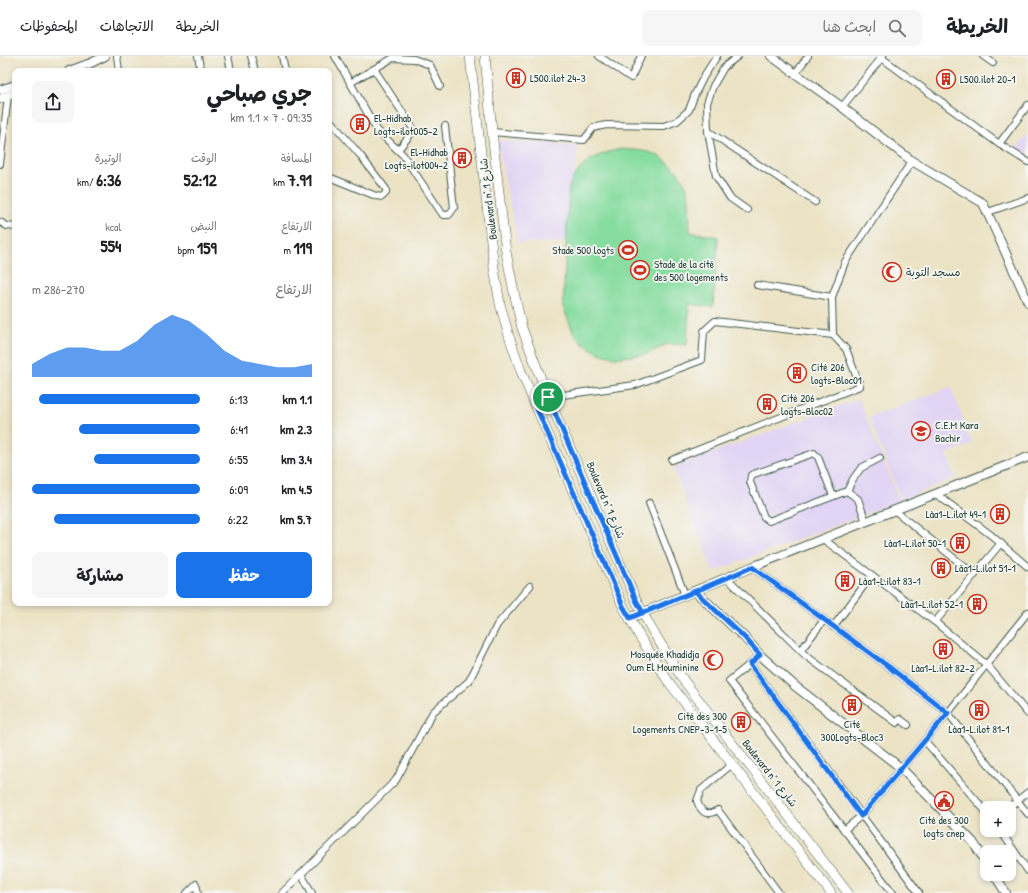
<!DOCTYPE html>
<html lang="ar">
<head>
<meta charset="utf-8">
<style>
  :root { --surface:#fff; --page:#f6f6f6; --text:#202124; --muted:#757577; --line:#e0e0e0; --accent:#1a73e8 }
  body { margin:0; font-family:"Patrick Hand","Playpen Sans Arabic",sans-serif; background:var(--page); color:var(--text); direction:rtl; height:100vh; display:flex; flex-direction:column; font-size:15px; white-space:nowrap }
  * { box-sizing:border-box; margin:0 }
  p { font-size:13px; color:var(--muted) }
  .icon { flex:none; width:22px; height:22px; fill:none; stroke:currentColor; stroke-width:2; stroke-linecap:round; stroke-linejoin:round }
  .map { position:relative; flex:1; overflow:hidden; direction:ltr }
  .drawer { position:absolute; left:12px; top:12px; width:320px; height:538px; display:flex; flex-direction:column; background:var(--surface); border-radius:8px; box-shadow:0 2px 6px #0003; direction:rtl }
  .drawer>* { flex:none }
  .controls { position:absolute; left:980px; top:745px; display:grid; gap:8px }
  .controls a { display:grid; place-items:center; width:36px; height:36px; border-radius:8px; background:var(--surface); box-shadow:0 2px 6px #0003; font-size:20px }
  .pin { position:absolute; display:grid; place-items:center; width:34px; height:34px; color:#fff; margin:-17px; border:2px solid #fff; border-radius:50%; box-shadow:0 1px 4px #0007 }
  .round { display:grid; place-items:center; flex:none; width:42px; height:42px; border-radius:8px; background:var(--page) }
  .summary { display:flex; align-items:center; justify-content:space-between; height:68px; padding:0 20px }
  h1 { font-size:22px; font-weight:700; line-height:30px }
  .stats { display:grid; grid-template-columns:repeat(3,1fr); gap:6px; height:68px; padding:4px 20px }
  .stats div { display:grid; align-content:center }
  .stats b { font-size:17px; font-weight:700 }
  .stats small { font-size:11px; font-weight:400 }
  .stats p { font-size:11px }
  .chart { height:112px; padding:8px 20px }
  .chart p { display:flex; justify-content:space-between }
  .chart svg { width:100%; height:72px; margin-top:4px; fill:var(--accent); opacity:.7 }
  .action { display:flex; gap:8px; margin-top:auto; padding:8px 20px }
  .action a { flex:1; height:46px; border-radius:8px; background:var(--accent); color:#fff; font-size:16px; font-weight:700; line-height:46px; text-align:center }
  .action a+a { background:var(--page); color:var(--text) }
  ul { padding:0 20px; list-style:none; font-size:13px }
  li { display:grid; grid-template-columns:64px 48px 1fr; align-items:center; height:30px }
  li i { height:10px; border-radius:5px; background:var(--accent) }
  header { display:flex; align-items:center; gap:24px; box-sizing:border-box; height:56px; padding:0 20px; background:var(--surface); border-bottom:1px solid var(--line) }
  header strong { font-size:19px }
  nav { display:flex; gap:22px; margin-inline-start:auto; font-size:14px }
  .search { width:280px; height:36px; background:var(--page); display:flex; align-items:center; gap:10px; box-sizing:border-box; padding:0 14px; border-radius:8px; color:var(--muted); font-size:15px }
  .map>svg:first-child { display:block }
  .built { fill:#e1d4f4 }
  .green { fill:#87dda0; stroke:#538d6a }
  .lines { fill:none; stroke-linecap:round; stroke-linejoin:round }
  .minor-casing { stroke:#3e564a; stroke-width:8 }
  .tertiary-casing { stroke:#3e564a; stroke-width:10 }
  .secondary-casing { stroke:#3e564a; stroke-width:10 }
  .minor { stroke:#fff; stroke-width:6 }
  .tertiary { stroke:#fff; stroke-width:8 }
  .secondary { stroke:#fff; stroke-width:9 }
  .route-casing { stroke:#fff; stroke-width:8 }
  .route { stroke:#1a73e8; stroke-width:5 }
  .labels { text-anchor:middle; dominant-baseline:central; stroke-width:3.5; stroke-linejoin:round; paint-order:stroke }
  .poi-label { font-size:11px; fill:#1f3d34; stroke:#f6f6f2; text-anchor:start }
  .street-label { font-size:11px; fill:#1f3d34; stroke:#f6f6f2 }
</style>
</head>
<body>
<header>
<strong>الخريطة</strong>
<div class="search"><svg class="icon" aria-label="search" viewBox="0 0 24 24"><circle cx="10" cy="10" r="6"/><path d="M15 15l6 6"/></svg>ابحث هنا</div>
<nav><a>الخريطة</a><a>الاتجاهات</a><a>المحفوظات</a></nav>
</header>
<div class="map">
<svg width="1028" height="837" viewBox="0 0 1028 837">
  <rect width="100%" height="100%" fill="#f6f6f2"/>
  <filter id="ink" filterUnits="userSpaceOnUse"><feTurbulence type="fractalNoise" baseFrequency=".025" numOctaves="2"/><feDisplacementMap in="SourceGraphic" scale="8" xChannelSelector="R" yChannelSelector="G"/><feConvolveMatrix kernelMatrix="1 2 1 2 8 2 1 2 1" color-interpolation-filters="sRGB"/></filter>
  <filter id="wash" filterUnits="userSpaceOnUse"><feTurbulence type="fractalNoise" baseFrequency=".012" numOctaves="4" result="noise"/><feDisplacementMap in="SourceGraphic" scale="16" xChannelSelector="R" yChannelSelector="G"/><feGaussianBlur stdDeviation="0.9" result="paint"/><feColorMatrix in="noise" values="0 0 0 0 0 0 0 0 0 0 0 0 0 0 0 0 0 1.4 0 .05"/><feComposite in="paint" operator="in"/></filter>
  <g filter="url(#wash)">
    <rect width="100%" height="100%" fill="#ece3c5"/>
    <g class="built">
      <path d="M1028,78V105L1015,94Z"/>
      <path d="M497,85L578,89L570,152L569,186L518,187Z"/>
      <path d="M951,331L972,388L947,398L955,422L901,444L869,361Z"/>
      <path d="M859,343L899,445L713,516L673,411Z"/>
    </g>
    <path class="green" d="M620,93C631,94 644,94 654,98C666,103 682,118 686,130C691,144 689,161 690,176L718,181L713,251L689,248L687,289L667,288L647,298L615,302L599,297L583,288L574,278L563,251L569,131C571,126 573,121 577,117C588,102 603,97 620,93Z"/>
  </g>
  <g filter="url(#ink)">
    <g class="lines">
      <defs>
        <g id="minor">
          <path d="M117,0L119,15"/>
          <path d="M198,0L201,15"/>
          <path d="M228,0L231,15"/>
          <path d="M251,0L255,15"/>
          <path d="M282,0L285,15"/>
          <path d="M335,0L377,74L403,99L443,159H449L454,152L445,70"/>
          <path d="M599,0L631,22L641,0"/>
          <path d="M738,0L724,11L713,30L707,47L708,75L716,120L730,142L747,154"/>
          <path d="M879,0L999,88L1028,106"/>
          <path d="M983,0L993,7"/>
          <path d="M374,13L393,2L414,3L430,9L440,30"/>
          <path d="M795,18L808,0"/>
          <path d="M350,27L374,13L414,74L398,94"/>
          <path d="M842,51L883,0"/>
          <path d="M329,63L360,99L386,133V137L382,141L376,140L329,121"/>
          <path d="M708,75L815,146"/>
          <path d="M492,76L584,84L593,72L606,69L664,70L677,65L689,54L695,38L704,20L717,0"/>
          <path d="M999,88L1028,49"/>
          <path d="M0,108L8,40"/>
          <path d="M988,156L1028,142"/>
          <path d="M0,166L7,170L15,171"/>
          <path d="M757,229L832,241"/>
          <path d="M534,346L548,341L635,329L702,304L704,275L715,265L833,279L832,241L845,206L912,105"/>
          <path d="M672,404L860,330L846,293L833,279"/>
          <path d="M936,438L991,479L1028,511"/>
          <path d="M833,440L818,401L814,397L751,419L750,426L764,461L769,465L847,435"/>
          <path d="M649,447L685,539"/>
          <path d="M894,454L975,519"/>
          <path d="M866,466L858,443L847,435L853,423L861,412L880,402"/>
          <path d="M823,483L935,566L987,609L1028,658"/>
          <path d="M752,511L889,611L948,657L1028,758"/>
          <path d="M727,522L805,599L897,667L900,663L908,669"/>
          <path d="M935,566L1001,487"/>
          <path d="M833,571L872,519"/>
          <path d="M801,594L824,564"/>
          <path d="M760,599L750,608L729,625L893,837"/>
          <path d="M750,608L919,837"/>
          <path d="M925,685L987,757"/>
          <path d="M731,709L701,734L697,745C701,756 706,761 718,754L779,837"/>
          <path d="M1008,752L1028,736"/>
          <path d="M844,774L861,760L948,657L1028,556"/>
          <path d="M1000,774L1028,815"/>
          <path d="M301,818L312,837"/>
          <path d="M187,837L196,828L198,837"/>
          <path d="M282,837L396,724L433,656L469,625L497,569L530,530"/>
        </g>
        <g id="tertiary">
          <path d="M771,0L842,51L912,105L983,147L1028,246"/>
          <path d="M69,15L91,7L105,0"/>
          <path d="M0,34L15,29"/>
          <path d="M0,43L15,37"/>
          <path d="M695,535L745,582L760,599L795,630L901,712L973,786L987,808"/>
          <path d="M630,562L752,511L1028,401"/>
          <path d="M994,818L1006,837"/>
        </g>
        <g id="secondary">
          <path d="M470,0L494,212L500,248L509,280L521,315L534,346L623,550L640,581L668,625L831,837"/>
          <path d="M485,0L492,76L506,196L514,236L522,272L548,341L636,544L652,574L684,625L848,837"/>
        </g>
      </defs>
      <use href="#minor" class="minor-casing"/>
      <use href="#tertiary" class="tertiary-casing"/>
      <use href="#secondary" class="secondary-casing"/>
      <use href="#minor" class="minor"/>
      <use href="#tertiary" class="tertiary"/>
      <use href="#secondary" class="secondary"/>
    </g>
  </g>
  <g class="lines" filter="url(#ink)">
    <defs>
      <path id="route" d="M548,341L534,346L609,517L623,550L630,562L695,535L745,582L760,599L750,608L861,760L948,657L889,611L752,511C716,527 679,542 643,557L636,544L548,341"/>
    </defs>
    <use href="#route" class="route-casing"/>
    <use href="#route" class="route"/>
  </g>
  <defs>
    <symbol id="building-ring" viewBox="-11 -11 22 22"><circle r="9.5" fill="#f6f6f2" stroke="#c8321e" stroke-width="1.5"/><path d="M-4-6H4V6H1V3H-1V6H-4ZM-2.5-4.3h1.7v1.8h-1.7ZM.8-4.3h1.7v1.8H.8ZM-2.5-1h1.7V.8h-1.7ZM.8-1h1.7V.8H.8Z" fill="#c8321e"/></symbol>
    <symbol id="stadium-ring" viewBox="-11 -11 22 22"><circle r="9.5" fill="#f6f6f2" stroke="#c8321e" stroke-width="1.5"/><path d="M0-5a6.5 5 0 1 0 0 10a6.5 5 0 1 0 0-10ZM-3.5-1.8h7v3.6h-7Z" fill="#c8321e"/></symbol>
    <symbol id="mosque-ring" viewBox="-11 -11 22 22"><circle r="9.5" fill="#f6f6f2" stroke="#c8321e" stroke-width="1.5"/><path d="M3.5-4.9A6 6 0 1 0 3.5 4.9A5 5 0 1 1 3.5-4.9Z" fill="#c8321e"/></symbol>
    <symbol id="university-ring" viewBox="-11 -11 22 22"><circle r="9.5" fill="#f6f6f2" stroke="#c8321e" stroke-width="1.5"/><path d="M0-5L7-2L0 1L-7-2ZM-4 1L0 2.5L4 1V4Q0 6-4 4Z" fill="#c8321e"/></symbol>
    <symbol id="civic-ring" viewBox="-11 -11 22 22"><circle r="9.5" fill="#f6f6f2" stroke="#c8321e" stroke-width="1.5"/><path d="M-.6-6.5H3V-4.5H.6V-3L4-1V1h2V6H-6V1h2V-1L-.6-3ZM-1.2 2.5V6h2.4V2.5Z" fill="#c8321e"/></symbol>
  </defs>
  <g fill-rule="evenodd">
    <use href="#building-ring" x="505" y="11" width="22" height="22"/>
    <use href="#building-ring" x="935" y="12" width="22" height="22"/>
    <use href="#building-ring" x="349" y="57" width="22" height="22"/>
    <use href="#building-ring" x="451" y="91" width="22" height="22"/>
    <use href="#stadium-ring" x="617" y="183" width="22" height="22"/>
    <use href="#stadium-ring" x="629" y="203" width="22" height="22"/>
    <use href="#mosque-ring" x="881" y="205" width="22" height="22"/>
    <use href="#building-ring" x="786" y="306" width="22" height="22"/>
    <use href="#building-ring" x="756" y="337" width="22" height="22"/>
    <use href="#university-ring" x="910" y="364" width="22" height="22"/>
    <use href="#building-ring" x="989" y="447" width="22" height="22"/>
    <use href="#building-ring" x="949" y="476" width="22" height="22"/>
    <use href="#building-ring" x="930" y="501" width="22" height="22"/>
    <use href="#building-ring" x="834" y="514" width="22" height="22"/>
    <use href="#building-ring" x="966" y="537" width="22" height="22"/>
    <use href="#building-ring" x="932" y="582" width="22" height="22"/>
    <use href="#mosque-ring" x="702" y="593" width="22" height="22"/>
    <use href="#building-ring" x="841" y="638" width="22" height="22"/>
    <use href="#building-ring" x="968" y="643" width="22" height="22"/>
    <use href="#building-ring" x="730" y="655" width="22" height="22"/>
    <use href="#civic-ring" x="933" y="734" width="22" height="22"/>
  </g>
  <g class="labels">
    <g class="poi-label">
      <text x="530" y="22">L500.ilot 24-3</text>
      <text x="960" y="23">L500.ilot 20-1</text>
      <text x="374" y="62">El-Hidhab<tspan x="374" dy="13">Logts-ilot005-2</tspan></text>
      <text x="448" y="96" text-anchor="end">El-Hidhab<tspan x="448" dy="13">Logts-ilot004-2</tspan></text>
      <text x="614" y="194" text-anchor="end">Stade 500 logts</text>
      <text x="654" y="208">Stade de la cité<tspan x="654" dy="13">des 500 logements</tspan></text>
      <text x="906" y="216">مسجد التوبة</text>
      <text x="811" y="311">Cité 206<tspan x="811" dy="13">logts-Bloc01</tspan></text>
      <text x="781" y="342">Cité 206<tspan x="781" dy="13">logts-Bloc02</tspan></text>
      <text x="935" y="369">C.E.M Kara<tspan x="935" dy="13">Bachir</tspan></text>
      <text x="986" y="458" text-anchor="end">Làa1-L.ilot 49-1</text>
      <text x="946" y="487" text-anchor="end">Làa1-L.ilot 50-1</text>
      <text x="955" y="512">Làa1-L.ilot 51-1</text>
      <text x="859" y="525">Làa1-L.ilot 83-1</text>
      <text x="963" y="548" text-anchor="end">Làa1-L.ilot 52-1</text>
      <text x="699" y="598" text-anchor="end">Mosquée Khadidja<tspan x="699" dy="13">Oum El Mouminine</tspan></text>
      <text x="943" y="612" text-anchor="middle">Làa1-L.ilot 82-2</text>
      <text x="727" y="660" text-anchor="end">Cité des 300<tspan x="727" dy="13">Logements CNEP-3-1-5</tspan></text>
      <text x="852" y="668" text-anchor="middle">Cité<tspan x="852" dy="13">300Logts-Bloc3</tspan></text>
      <text x="979" y="673" text-anchor="middle">Làa1-L.ilot 81-1</text>
      <text x="944" y="764" text-anchor="middle">Cité des 300<tspan x="944" dy="13">logts cnep</tspan></text>
    </g>
    <g class="street-label">
      <text transform="translate(488 143) rotate(-97)">Boulevard n° شارع 1</text>
      <text transform="translate(606 444) rotate(67)">Boulevard n° شارع 1</text>
      <text transform="translate(770 717) rotate(52)">Boulevard n° شارع 1</text>
    </g>
  </g>
</svg>
<div class="controls">
<a>+</a>
<a>−</a>
</div>
<div class="pin" style="left:548px;top:341px;background:#1e9e55"><svg class="icon" aria-label="arrive" viewBox="0 0 24 24"><path d="M6 21V4h12l-3 4 3 4H6"/></svg></div>
<section class="drawer">
<div class="summary"><div><h1>جري صباحي</h1><p>09:35 · 7 × 1.1 km</p></div><a class="round"><svg class="icon" aria-label="share" viewBox="0 0 24 24"><path d="M12 15V3M7 8l5-5 5 5M5 13v7h14v-7"/></svg></a></div>
<div class="stats">
<div><p>المسافة</p><b>7.91<small> km</small></b></div>
<div><p>الوقت</p><b>52:12</b></div>
<div><p>الوتيرة</p><b>6:36<small> /km</small></b></div>
</div>
<div class="stats">
<div><p>الارتفاع</p><b>119<small> m</small></b></div>
<div><p>النبض</p><b>159<small> bpm</small></b></div>
<div><p>kcal</p><b>554</b></div>
</div>
<div class="chart"><p><span>الارتفاع</span>270–286 m</p>
<svg viewBox="0 0 160 44" preserveAspectRatio="none"><path d="M0 44V36L10 30L20 26L30 26L40 28L50 28L60 22L70 12L80 6L90 10L100 18L110 28L120 34L130 36L140 38L150 38L160 36V44z"/></svg>
</div>
<ul>
<li><b>1.1 km</b>6:13<i style="width:96%"></i></li>
<li><b>2.3 km</b>6:41<i style="width:72%"></i></li>
<li><b>3.4 km</b>6:55<i style="width:63%"></i></li>
<li><b>4.5 km</b>6:09<i style="width:100%"></i></li>
<li><b>5.7 km</b>6:22<i style="width:87%"></i></li>
</ul>
<div class="action"><a>حفظ</a><a>مشاركة</a></div>
</section>
</div>
</body>
</html>
